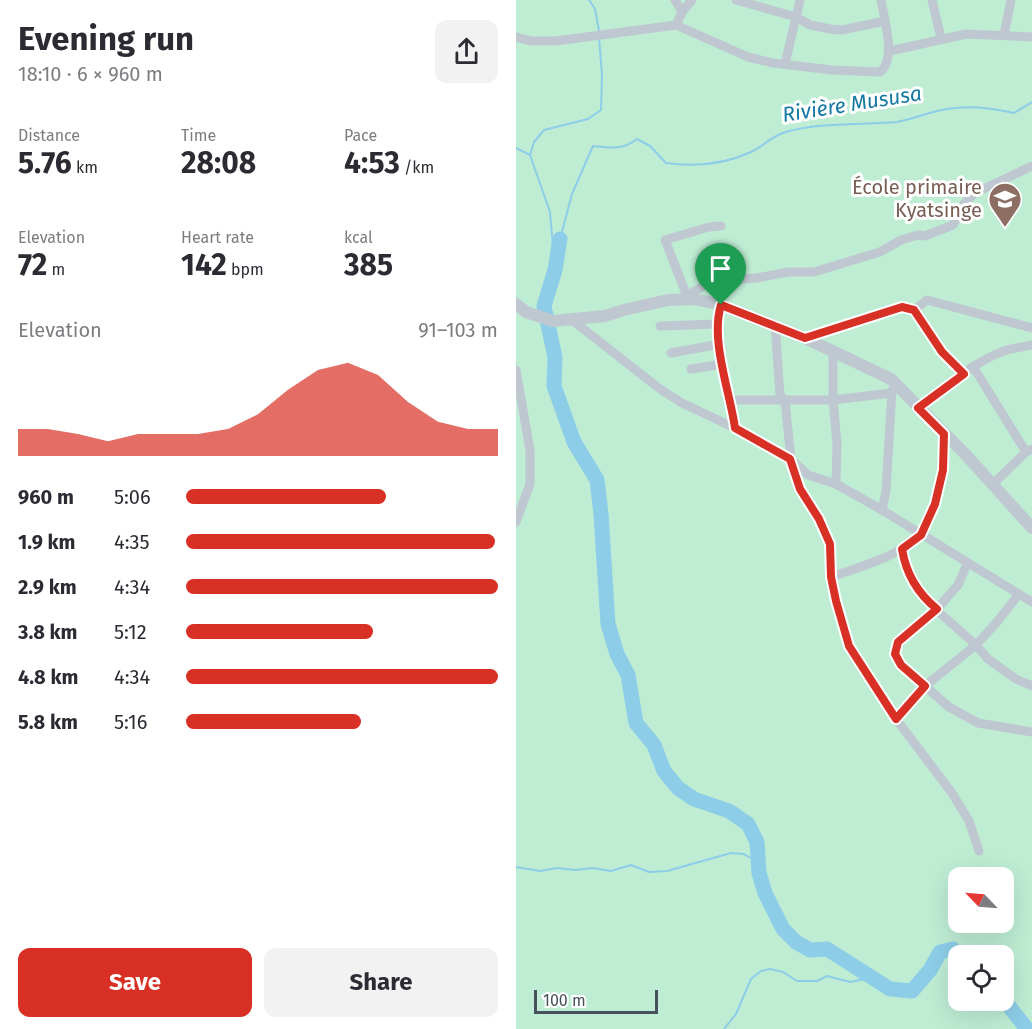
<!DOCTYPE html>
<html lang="en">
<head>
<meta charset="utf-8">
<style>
  :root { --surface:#fff; --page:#f2f2f3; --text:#2b2b33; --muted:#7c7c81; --accent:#d93025 }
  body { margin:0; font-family:"Fira Sans",sans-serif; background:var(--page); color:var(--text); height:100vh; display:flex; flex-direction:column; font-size:22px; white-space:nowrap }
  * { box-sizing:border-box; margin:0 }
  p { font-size:20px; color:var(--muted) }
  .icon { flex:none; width:33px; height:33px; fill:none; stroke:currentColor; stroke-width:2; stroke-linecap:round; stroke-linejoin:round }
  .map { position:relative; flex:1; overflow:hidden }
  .details { display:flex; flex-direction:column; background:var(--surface); width:516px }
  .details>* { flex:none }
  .needle { width:39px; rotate:295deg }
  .controls { position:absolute; left:432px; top:867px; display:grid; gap:12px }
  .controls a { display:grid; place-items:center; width:66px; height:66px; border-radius:12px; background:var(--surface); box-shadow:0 6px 24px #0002; font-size:30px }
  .scale { position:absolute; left:18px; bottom:15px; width:124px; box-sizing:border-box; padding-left:6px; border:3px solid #47505b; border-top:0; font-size:16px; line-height:21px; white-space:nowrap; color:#47505b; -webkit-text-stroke:4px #fff; paint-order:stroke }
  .pin { position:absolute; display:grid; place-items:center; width:51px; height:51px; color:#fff; margin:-62px -26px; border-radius:50% 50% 50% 0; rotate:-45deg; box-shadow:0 0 6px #0007 }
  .pin .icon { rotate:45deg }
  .round { display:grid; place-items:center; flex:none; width:63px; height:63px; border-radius:12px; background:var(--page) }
  .summary { display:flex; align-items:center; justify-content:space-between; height:102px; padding:0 18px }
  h1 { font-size:33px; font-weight:700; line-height:45px }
  .metrics { display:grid; grid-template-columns:repeat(3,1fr); gap:9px; height:102px; padding:6px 18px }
  .metrics div { display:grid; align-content:center }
  .metrics b { font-size:30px; font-weight:700 }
  .metrics small { font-size:16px; font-weight:400 }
  .metrics p { font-size:16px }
  .chart { height:168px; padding:12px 18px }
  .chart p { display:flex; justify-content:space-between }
  .chart svg { width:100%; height:108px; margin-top:6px; fill:var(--accent); opacity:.7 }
  .cta { display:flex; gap:12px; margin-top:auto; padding:12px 18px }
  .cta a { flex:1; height:69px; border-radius:12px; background:var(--accent); color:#fff; font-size:24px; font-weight:700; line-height:69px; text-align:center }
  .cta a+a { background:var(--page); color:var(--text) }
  ul { padding:0 18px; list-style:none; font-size:20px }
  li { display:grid; grid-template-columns:96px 72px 1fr; align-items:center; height:45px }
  li i { height:15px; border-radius:8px; background:var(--accent) }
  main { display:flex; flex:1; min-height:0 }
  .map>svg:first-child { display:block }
  .green { fill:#beedd4; fill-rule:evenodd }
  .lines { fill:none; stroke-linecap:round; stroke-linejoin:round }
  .stream { stroke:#8dcde8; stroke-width:2 }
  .river { stroke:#8dcde8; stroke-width:15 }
  .minor { stroke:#bfc7d0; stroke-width:9 }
  .tertiary { stroke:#bfc7d0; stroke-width:12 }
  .route-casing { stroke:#fff; stroke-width:12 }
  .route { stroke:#d93025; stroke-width:8 }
  .labels { text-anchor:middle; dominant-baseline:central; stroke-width:6; stroke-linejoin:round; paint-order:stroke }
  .education-label { font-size:20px; fill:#785e54; stroke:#fff; text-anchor:end }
  .water-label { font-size:21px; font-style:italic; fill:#1378a2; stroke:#fff }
</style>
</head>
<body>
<main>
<section class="details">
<div class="summary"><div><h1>Evening run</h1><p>18:10 · 6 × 960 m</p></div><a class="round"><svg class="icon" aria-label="share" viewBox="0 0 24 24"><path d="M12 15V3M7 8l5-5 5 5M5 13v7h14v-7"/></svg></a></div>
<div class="metrics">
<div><p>Distance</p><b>5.76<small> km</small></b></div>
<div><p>Time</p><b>28:08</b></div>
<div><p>Pace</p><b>4:53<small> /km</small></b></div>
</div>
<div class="metrics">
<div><p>Elevation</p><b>72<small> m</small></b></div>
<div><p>Heart rate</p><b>142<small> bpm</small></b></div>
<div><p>kcal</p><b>385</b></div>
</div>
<div class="chart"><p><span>Elevation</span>91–103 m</p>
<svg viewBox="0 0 160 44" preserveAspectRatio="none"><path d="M0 44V33L10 33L20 35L30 38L40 35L50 35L60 35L70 33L80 27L90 17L100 9L110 6L120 11L130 22L140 30L150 33L160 33V44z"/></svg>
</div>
<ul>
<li><b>960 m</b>5:06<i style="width:64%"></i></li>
<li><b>1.9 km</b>4:35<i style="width:99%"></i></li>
<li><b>2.9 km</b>4:34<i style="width:100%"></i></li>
<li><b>3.8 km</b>5:12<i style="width:60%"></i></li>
<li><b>4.8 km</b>4:34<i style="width:100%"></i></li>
<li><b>5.8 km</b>5:16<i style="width:56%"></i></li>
</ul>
<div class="cta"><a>Save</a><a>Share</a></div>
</section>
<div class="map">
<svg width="516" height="1029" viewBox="0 0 516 1029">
  <rect width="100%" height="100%" fill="#f1eeee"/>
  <path class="green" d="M0,0H516V1029H0ZM442,878H488V922H442ZM442,956H488V1000H442Z"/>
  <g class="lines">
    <g class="stream">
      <path d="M73,0L79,9L83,31"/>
      <path d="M0,148L14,155"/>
      <path d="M44,239L56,194L77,146C95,148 107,150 121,139L134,146L150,163C180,167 207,165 235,152C246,147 255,137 267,133C299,122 346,125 381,122C399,119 419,109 439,108C458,106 480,109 498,113L516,102"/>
      <path d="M39,270L34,212L14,155L18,142L28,130L72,119L85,110L86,75L83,37"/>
      <path d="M0,867L24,871L41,868L59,870L77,868L95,871L115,865L133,872L151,871L215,853L228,854L236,859L243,873"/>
      <path d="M208,1029L220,1014L235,979L245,971L254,969L267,972L281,981H301L311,976L334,982L354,978"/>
    </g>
    <g class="river">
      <path d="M44,239L39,270L28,306L39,357L38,386L58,442L81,480L85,514L92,624L101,654L112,675L120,723L138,745L148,771L162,788L178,799L213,811L232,824L241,842L243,873L249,893L267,929L280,942L294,950L311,949L374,989L396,991L414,970L424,952L437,949L442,958"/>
      <path d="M488,1000L511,1029"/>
    </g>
    <g class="minor">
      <path d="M159,0L166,12"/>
      <path d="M220,0L280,17L294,25L314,29L326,30L369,21"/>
      <path d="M416,0L425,38"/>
      <path d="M160,25L166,12L176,0"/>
      <path d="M488,35L495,0"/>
      <path d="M0,37L15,41H40L160,25L232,57L257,63L316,70L364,72C381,58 368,20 365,0"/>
      <path d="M374,51L450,34L516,37"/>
      <path d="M269,64L284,0"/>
      <path d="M171,296L149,240L193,227L205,226"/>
      <path d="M166,299L194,282L241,278L272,272H298L364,252L385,240L402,235L409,236L437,225L448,204L459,193L516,166"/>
      <path d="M205,305C194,340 214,391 219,428"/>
      <path d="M398,310L426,352L448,373"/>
      <path d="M56,320L144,389L166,403L219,428L275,459L292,475L320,484L366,510L516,602"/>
      <path d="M259,325L264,394L269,401L275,459L284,489L303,519L314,544L315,577L320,601L333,646L380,719L436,793L453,821L463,851"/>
      <path d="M144,326L202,324"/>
      <path d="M289,338L385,307L398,310L411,300L516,328"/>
      <path d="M317,351V400L321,444L320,484"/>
      <path d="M155,353L204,344"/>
      <path d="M458,368L510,452"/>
      <path d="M175,369L207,364"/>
      <path d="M0,370L14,450V484L0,522"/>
      <path d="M215,400H317L376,393"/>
      <path d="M402,408C426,389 459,361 488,351C497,348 507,347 516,345"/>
      <path d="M477,484L510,452L516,449"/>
      <path d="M366,510L370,491L376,390"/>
      <path d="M386,549L391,571L408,599L460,645L472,659L500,679L516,686"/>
      <path d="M451,564L442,585L421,609L382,642L379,654L385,665L433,707L462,723L516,732"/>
      <path d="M315,577C345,566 380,558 403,536C407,532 409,525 412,520C425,492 427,465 428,434"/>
      <path d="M380,719L409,686L460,645L481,622L503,594"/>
    </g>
    <path class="tertiary" d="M0,304L10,312L37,321L89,316L108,310L152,300L178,299L205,305L289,338L375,379L450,455L516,528"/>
  </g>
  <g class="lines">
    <defs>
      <path id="route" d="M205,305L289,338L386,307L398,310L426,352L448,374L402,408L428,434L427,470L419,504L405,535L386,549C390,574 401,593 421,609L382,642L379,654L385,665L409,686L380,719L333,646L320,601L315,577L314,544L303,519L284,489L274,459L219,428C214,392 194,340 205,305Z"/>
    </defs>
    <use href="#route" class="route-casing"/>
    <use href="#route" class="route"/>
  </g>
  <defs>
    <symbol id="school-pin" viewBox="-11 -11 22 30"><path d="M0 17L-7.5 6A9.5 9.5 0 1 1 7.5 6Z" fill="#8d6e63" stroke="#fff"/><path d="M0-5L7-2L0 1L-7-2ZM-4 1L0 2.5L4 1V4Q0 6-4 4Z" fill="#fff"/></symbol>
  </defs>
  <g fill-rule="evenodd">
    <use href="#school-pin" x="470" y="180" width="38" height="52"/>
  </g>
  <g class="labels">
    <g class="education-label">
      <text x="466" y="187">École primaire<tspan x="466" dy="23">Kyatsinge</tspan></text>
    </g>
    <g class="water-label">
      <text transform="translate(336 104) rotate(-9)">Rivière Mususa</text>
    </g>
  </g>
</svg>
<div class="controls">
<a><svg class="needle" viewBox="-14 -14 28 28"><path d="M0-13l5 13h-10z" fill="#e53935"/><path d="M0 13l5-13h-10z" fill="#7c7c81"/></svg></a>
<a><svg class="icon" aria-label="locate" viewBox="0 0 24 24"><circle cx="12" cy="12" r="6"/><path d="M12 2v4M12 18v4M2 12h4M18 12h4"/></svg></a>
</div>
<div class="scale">100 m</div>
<div class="pin" style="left:205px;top:305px;background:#1e9e55"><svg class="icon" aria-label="arrive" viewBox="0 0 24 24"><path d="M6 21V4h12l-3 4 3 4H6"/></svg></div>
</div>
</main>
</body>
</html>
